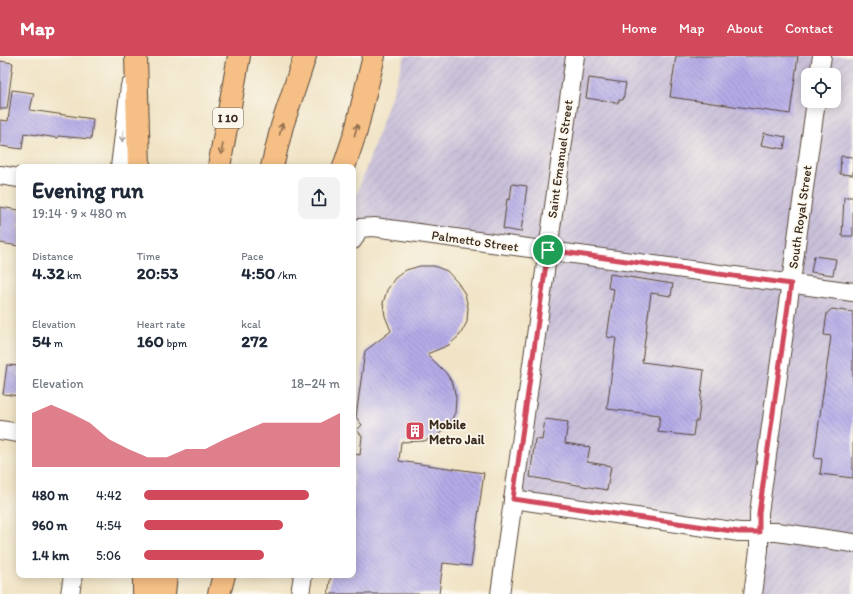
<!DOCTYPE html>
<html lang="en">
<head>
<meta charset="utf-8">
<style>
  :root { --surface:#fff; --page:#f2f2f3; --text:#1f2937; --muted:#747a83; --accent:#d1495b }
  body { margin:0; font-family:Itim,sans-serif; background:var(--page); color:var(--text); height:100vh; display:flex; flex-direction:column; font-size:15px; white-space:nowrap }
  * { box-sizing:border-box; margin:0 }
  p { font-size:13px; color:var(--muted) }
  .icon { flex:none; width:22px; height:22px; fill:none; stroke:currentColor; stroke-width:2; stroke-linecap:round; stroke-linejoin:round }
  .map { position:relative; flex:1; overflow:hidden }
  .panel { position:absolute; left:16px; top:108px; width:340px; height:414px; display:flex; flex-direction:column; background:var(--surface); border-radius:8px; box-shadow:0 2px 10px #0003 }
  .panel>* { flex:none }
  .buttons { position:absolute; left:801px; top:12px; display:grid; gap:8px }
  .buttons a { display:grid; place-items:center; width:40px; height:40px; border-radius:8px; background:var(--surface); box-shadow:0 2px 10px #0003; font-size:20px }
  .pin { position:absolute; display:grid; place-items:center; width:34px; height:34px; color:#fff; margin:-17px; border:2px solid #fff; border-radius:50%; box-shadow:0 1px 4px #0007 }
  .round { display:grid; place-items:center; flex:none; width:42px; height:42px; border-radius:8px; background:var(--page) }
  .summary { display:flex; align-items:center; justify-content:space-between; height:68px; padding:0 16px }
  h1 { font-size:22px; font-weight:700; line-height:30px }
  .stats { display:grid; grid-template-columns:repeat(3,1fr); gap:6px; height:68px; padding:4px 16px }
  .stats div { display:grid; align-content:center }
  .stats b { font-size:17px; font-weight:700 }
  .stats small { font-size:11px; font-weight:400 }
  .stats p { font-size:11px }
  .chart { height:112px; padding:8px 16px }
  .chart p { display:flex; justify-content:space-between }
  .chart svg { width:100%; height:72px; margin-top:4px; fill:var(--accent); opacity:.7 }
  ul { padding:0 16px; list-style:none; font-size:13px }
  li { display:grid; grid-template-columns:64px 48px 1fr; align-items:center; height:30px }
  li i { height:10px; border-radius:5px; background:var(--accent) }
  header { display:flex; align-items:center; gap:24px; box-sizing:border-box; height:56px; padding:0 20px; background:var(--accent); color:#fff }
  header strong { font-size:19px }
  nav { display:flex; gap:22px; margin-inline-start:auto; font-size:14px }
  .map>svg:first-child { display:block }
  .industrial { fill:url(#industrial-furrows); fill-rule:evenodd }
  .building { fill:url(#building-back-hatch) }
  .lines { fill:none; stroke-linecap:round; stroke-linejoin:round }
  .minor-casing { stroke:#564637; stroke-width:20 }
  .highway-casing { stroke:#564637; stroke-width:24 }
  .minor { stroke:#fff; stroke-width:18 }
  .highway { stroke:#f5bf86; stroke-width:22 }
  .oneway { stroke:#8f6d4d }
  .oneway2 { stroke:#a79f9a }
  .route-casing { stroke:#fff; stroke-width:8 }
  .route { stroke:#d1495b; stroke-width:5 }
  .labels { text-anchor:middle; dominant-baseline:central; stroke-width:3.5; stroke-linejoin:round; paint-order:stroke }
  .shield { fill:#fbf7ec; stroke:#75685c; stroke-width:1 }
  .shield-label { font-size:12px; font-weight:bold; fill:#3b2a1e }
  .street-label { font-size:13px; fill:#3b2a1e; stroke:#fbf7ec }
  .poi-label { font-size:13px; font-weight:bold; fill:#3b2a1e; stroke:#fbf7ec; text-anchor:start }
</style>
</head>
<body>
<header>
<strong>Map</strong>
<nav><a>Home</a><a>Map</a><a>About</a><a>Contact</a></nav>
</header>
<div class="map">
<svg width="853" height="538" viewBox="0 0 853 538">
  <defs>
    <pattern id="industrial-furrows" width="10" height="10" patternUnits="userSpaceOnUse"><rect width="10" height="10" fill="#c8bfd8"/><path d="M-1 1l2-2M0 10L10 0M9 11l2-2" fill="none" stroke="#ada4b9"/></pattern>
    <pattern id="building-back-hatch" width="6" height="6" patternUnits="userSpaceOnUse"><rect width="6" height="6" fill="#b4abe7"/><path d="M-1 5l2 2M0 0l6 6M5-1l2 2" fill="none" stroke="#948bbb"/></pattern>
  </defs>
  <rect width="100%" height="100%" fill="#fbf7ec"/>
  <filter id="ink" filterUnits="userSpaceOnUse"><feTurbulence type="fractalNoise" baseFrequency=".025" numOctaves="2"/><feDisplacementMap in="SourceGraphic" scale="8" xChannelSelector="R" yChannelSelector="G"/><feConvolveMatrix kernelMatrix="1 2 1 2 8 2 1 2 1" color-interpolation-filters="sRGB"/></filter>
  <filter id="wash" filterUnits="userSpaceOnUse"><feTurbulence type="fractalNoise" baseFrequency=".012" numOctaves="4" result="noise"/><feDisplacementMap in="SourceGraphic" scale="16" xChannelSelector="R" yChannelSelector="G"/><feGaussianBlur stdDeviation="0.9" result="paint"/><feColorMatrix in="noise" values="0 0 0 0 0 0 0 0 0 0 0 0 0 0 0 0 0 1.4 0 .05"/><feComposite in="paint" operator="in"/></filter>
  <g filter="url(#wash)">
    <rect width="100%" height="100%" fill="#f1e4c6"/>
    <path class="industrial" d="M405,0H853V538H753L759,476L513,443L548,194L353,169V150ZM808,19H834V45H808Z"/>
    <g id="blocks">
      <g class="building">
        <path d="M676,0H798L790,58L670,41Z"/>
        <path d="M0,5L13,7L7,53H0Z"/>
        <path d="M589,22L626,27L623,44H619L618,47L586,42Z"/>
        <path d="M12,34L34,37L30,54L93,63L91,83L58,80V82L24,77L22,93L0,90V64L8,65Z"/>
        <path d="M764,77L786,81L784,93L761,89Z"/>
        <path d="M841,100L853,101V119L840,118Z"/>
        <path d="M512,128L527,130L521,176L503,173L507,143L510,144Z"/>
        <path d="M844,141H853V180H842Z"/>
        <path d="M0,151L19,154V190L0,187Z"/>
        <path d="M814,200L836,203L833,219L811,216Z"/>
        <path d="M420,210H434L447,215L458,227L465,238L468,251L467,266L460,279L449,289L427,298L446,317L453,328L456,342L455,357L448,370L437,380L424,385L401,386L399,405L484,417L471,510L443,507L439,538H328L331,519H353V403L355,398L360,399L362,380L357,374L362,369L356,361L365,295L391,275L385,260L383,247L387,234L395,222L406,214Z"/>
        <path d="M610,218L673,228L671,240L651,237L642,306L704,314L698,365H695L693,380L658,376L660,359L607,353L616,282L607,281L614,233L608,232Z"/>
        <path d="M832,253L853,256V422L820,418L822,403L814,402L831,280L824,279L827,257Z"/>
        <path d="M7,309L19,310V340L3,338Z"/>
        <path d="M545,363L568,366L565,387L590,391L587,406L611,410L607,434L530,421L535,383L542,384Z"/>
      </g>
    </g>
  </g>
  <g filter="url(#ink)">
    <use href="#blocks" fill-opacity="0" stroke="#564637" stroke-width="1"/>
    <g class="lines">
      <defs>
        <g id="minor">
          <path d="M819,19L822,0"/>
          <path d="M120,111L130,30"/>
          <path d="M0,119L19,122"/>
          <path d="M353,184L359,172L374,171L853,236"/>
          <path d="M0,374L19,377"/>
          <path d="M513,443L739,476H777L853,487"/>
          <path d="M70,538L73,519"/>
          <path d="M300,538L303,519"/>
          <path d="M500,538L575,0"/>
          <path d="M753,538L759,494V457L816,45"/>
        </g>
        <g id="highway">
          <path d="M136,0L139,111"/>
          <path d="M219,111L239,0"/>
          <path d="M272,111L282,70L305,0"/>
          <path d="M344,111L356,75L374,0"/>
          <path d="M144,538V519"/>
          <path d="M164,538L166,519"/>
          <path d="M219,538L224,519"/>
        </g>
      </defs>
      <use href="#minor" class="minor-casing"/>
      <use href="#highway" class="highway-casing"/>
      <use href="#minor" class="minor"/>
      <use href="#highway" class="highway"/>
    </g>
    <defs><path id="oneway-shaft" d="M-6 0H5M1.5-3L5.5 0L1.5 3" fill="none" stroke-width="1.6" stroke-linecap="round" stroke-linejoin="round"/></defs>
    <g class="oneway">
      <use href="#oneway-shaft" transform="translate(281 73) rotate(-76)"/>
      <use href="#oneway-shaft" transform="translate(356 74) rotate(-75)"/>
      <use href="#oneway-shaft" transform="translate(222 93) rotate(100)"/>
    </g>
    <use class="oneway2" href="#oneway-shaft" transform="translate(123 80) rotate(96)"/>
  </g>
  <g class="lines" filter="url(#ink)">
    <defs>
      <path id="route" d="M548,194L791,228L759,457V476H739L513,443Z"/>
    </defs>
    <use href="#route" class="route-casing"/>
    <use href="#route" class="route"/>
  </g>
  <defs>
    <symbol id="building-square" viewBox="-11 -11 22 22"><rect x="-9" y="-9" width="18" height="18" rx="4" fill="#d1495b" stroke="#fbf7ec"/><path d="M-4-6H4V6H1V3H-1V6H-4ZM-2.5-4.3h1.7v1.8h-1.7ZM.8-4.3h1.7v1.8H.8ZM-2.5-1h1.7V.8h-1.7ZM.8-1h1.7V.8H.8Z" fill="#fff"/></symbol>
  </defs>
  <g fill-rule="evenodd">
    <use href="#building-square" x="404" y="364" width="22" height="22"/>
  </g>
  <g class="labels">
    <rect class="shield" x="213" y="52" width="30" height="20" rx="3"/>
    <g class="shield-label">
      <text x="228" y="62">I 10</text>
    </g>
    <g class="street-label">
      <text transform="translate(560 103) rotate(-82)">Saint Emanuel Street</text>
      <text transform="translate(800 161) rotate(-82)">South Royal Street</text>
      <text transform="translate(475 185) rotate(8)">Palmetto Street</text>
    </g>
    <g class="poi-label">
      <text x="429" y="368">Mobile<tspan x="429" dy="15">Metro Jail</tspan></text>
    </g>
  </g>
</svg>
<div class="buttons">
<a><svg class="icon" aria-label="locate" viewBox="0 0 24 24"><circle cx="12" cy="12" r="6"/><path d="M12 2v4M12 18v4M2 12h4M18 12h4"/></svg></a>
</div>
<div class="pin" style="left:548px;top:194px;background:#1e9e55"><svg class="icon" aria-label="arrive" viewBox="0 0 24 24"><path d="M6 21V4h12l-3 4 3 4H6"/></svg></div>
<section class="panel">
<div class="summary"><div><h1>Evening run</h1><p>19:14 · 9 × 480 m</p></div><a class="round"><svg class="icon" aria-label="share" viewBox="0 0 24 24"><path d="M12 15V3M7 8l5-5 5 5M5 13v7h14v-7"/></svg></a></div>
<div class="stats">
<div><p>Distance</p><b>4.32<small> km</small></b></div>
<div><p>Time</p><b>20:53</b></div>
<div><p>Pace</p><b>4:50<small> /km</small></b></div>
</div>
<div class="stats">
<div><p>Elevation</p><b>54<small> m</small></b></div>
<div><p>Heart rate</p><b>160<small> bpm</small></b></div>
<div><p>kcal</p><b>272</b></div>
</div>
<div class="chart"><p><span>Elevation</span>18–24 m</p>
<svg viewBox="0 0 160 44" preserveAspectRatio="none"><path d="M0 44V11L10 6L20 11L30 17L40 27L50 33L60 38L70 38L80 33L90 33L100 27L110 22L120 17L130 17L140 17L150 17L160 11V44z"/></svg>
</div>
<ul>
<li><b>480 m</b>4:42<i style="width:84%"></i></li>
<li><b>960 m</b>4:54<i style="width:71%"></i></li>
<li><b>1.4 km</b>5:06<i style="width:61%"></i></li>
</ul>
</section>
</div>
</body>
</html>
